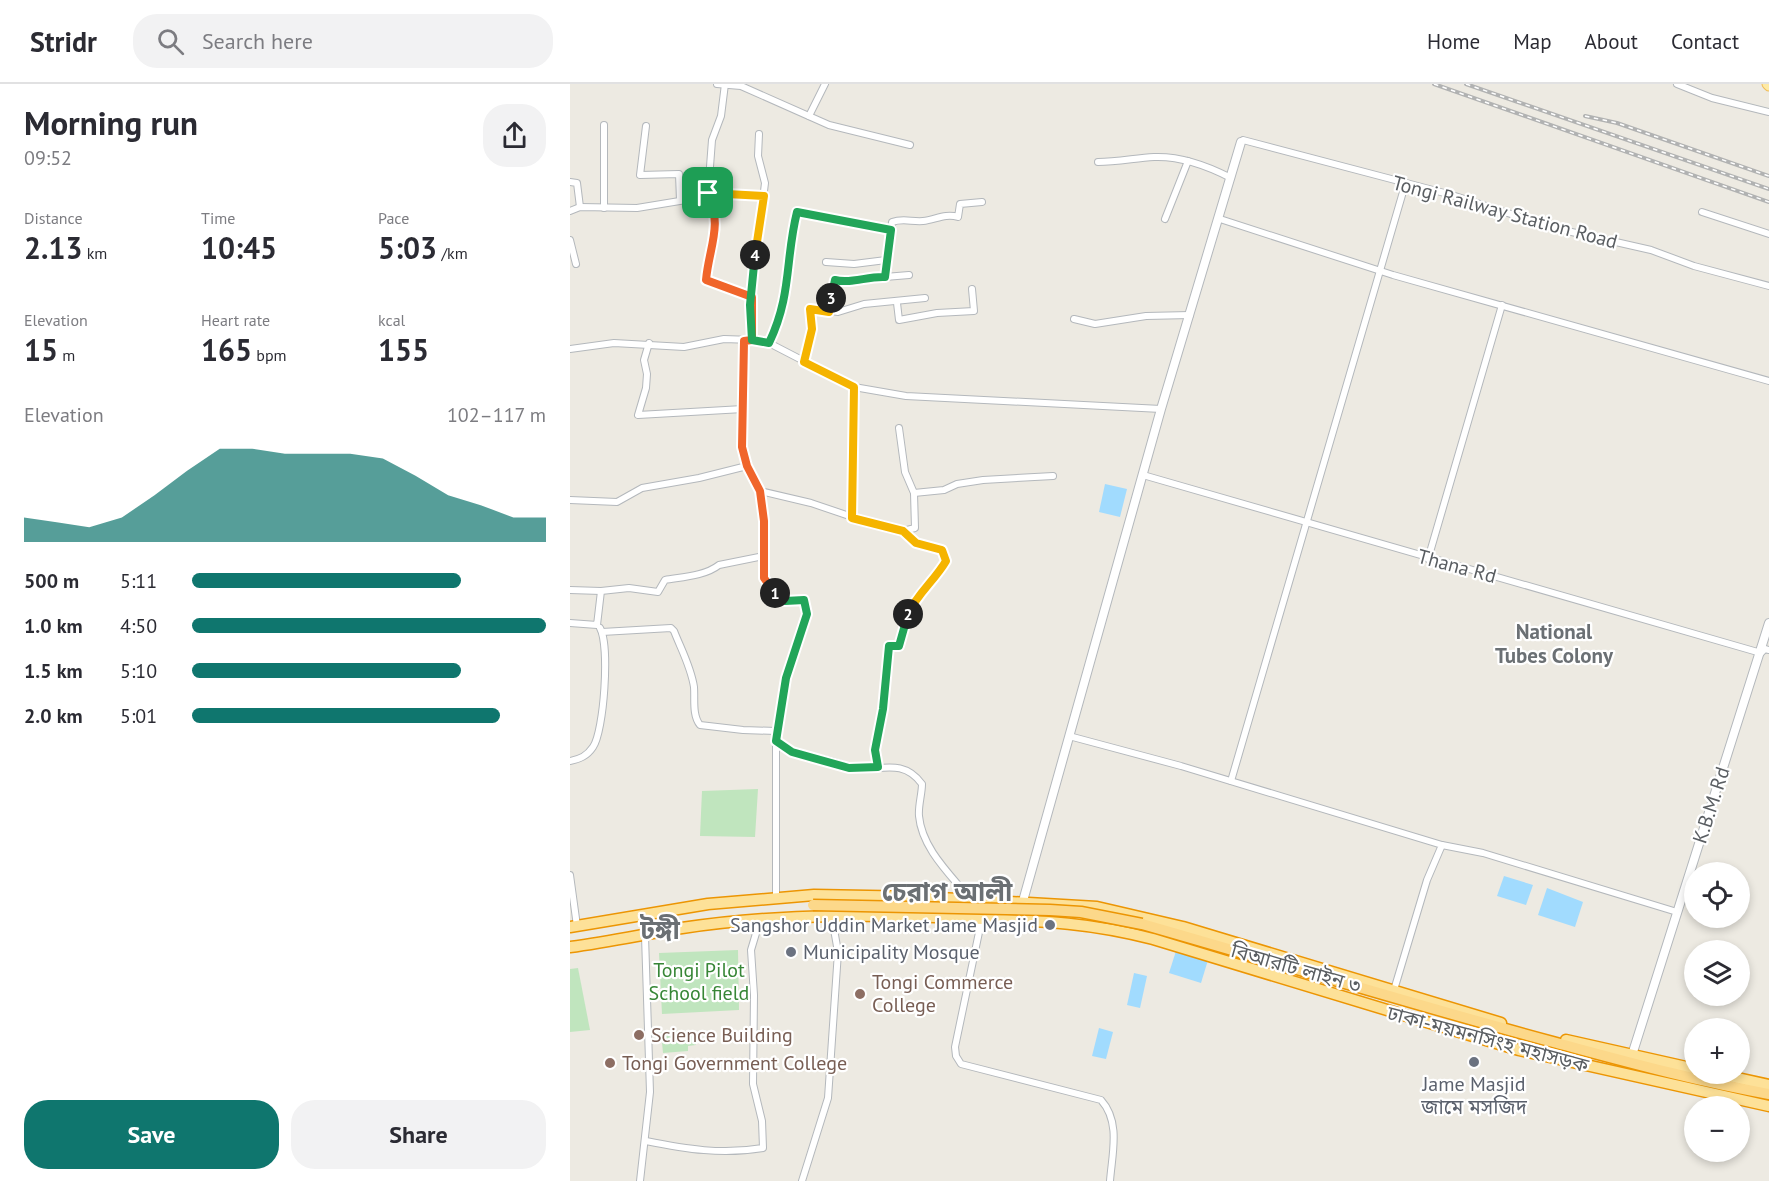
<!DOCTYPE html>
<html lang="en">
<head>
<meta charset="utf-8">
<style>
  :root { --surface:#fff; --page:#f2f2f3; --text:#2b2b33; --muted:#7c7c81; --line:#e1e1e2; --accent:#0f766e }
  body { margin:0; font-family:"PT Sans","Noto Sans Bengali",sans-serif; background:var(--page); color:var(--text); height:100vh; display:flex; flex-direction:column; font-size:22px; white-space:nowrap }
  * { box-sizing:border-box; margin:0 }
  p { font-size:20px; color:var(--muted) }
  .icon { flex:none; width:33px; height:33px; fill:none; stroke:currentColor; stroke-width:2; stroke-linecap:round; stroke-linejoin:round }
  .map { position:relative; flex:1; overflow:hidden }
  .drawer { display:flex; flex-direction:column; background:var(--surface); width:570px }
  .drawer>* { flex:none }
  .tools { position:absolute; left:1114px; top:778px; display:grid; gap:12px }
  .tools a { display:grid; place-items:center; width:66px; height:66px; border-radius:50%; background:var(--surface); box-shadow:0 3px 9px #0003; font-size:30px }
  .pin { position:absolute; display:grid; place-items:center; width:51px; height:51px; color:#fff; margin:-26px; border-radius:12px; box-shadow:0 3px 9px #0006 }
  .km { position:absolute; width:30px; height:30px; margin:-15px; border-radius:50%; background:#222; color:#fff; font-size:16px; line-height:30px; text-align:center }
  .round { display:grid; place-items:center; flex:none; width:63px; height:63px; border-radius:24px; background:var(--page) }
  .summary { display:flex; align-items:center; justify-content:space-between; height:102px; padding:0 24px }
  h1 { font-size:33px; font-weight:600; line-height:45px }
  .stats { display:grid; grid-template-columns:repeat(3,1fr); gap:9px; height:102px; padding:6px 24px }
  .stats div { display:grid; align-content:center }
  .stats b { font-size:30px; font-weight:600 }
  .stats small { font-size:16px; font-weight:400 }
  .stats p { font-size:16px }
  .chart { height:168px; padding:12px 24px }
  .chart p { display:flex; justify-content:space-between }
  .chart svg { width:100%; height:108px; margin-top:6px; fill:var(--accent); opacity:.7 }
  .primary-button { display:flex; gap:12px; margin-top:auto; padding:12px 24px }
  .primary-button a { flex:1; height:69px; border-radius:24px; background:var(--accent); color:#fff; font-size:24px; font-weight:600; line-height:69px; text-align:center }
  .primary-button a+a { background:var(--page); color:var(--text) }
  ul { padding:0 24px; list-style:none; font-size:20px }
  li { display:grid; grid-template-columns:96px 72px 1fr; align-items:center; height:45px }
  li i { height:15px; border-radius:8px; background:var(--accent) }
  header { display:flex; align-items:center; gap:36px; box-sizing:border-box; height:84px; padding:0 30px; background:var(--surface); border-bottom:2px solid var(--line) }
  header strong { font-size:28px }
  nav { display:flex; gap:33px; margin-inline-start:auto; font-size:21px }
  .search { width:420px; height:54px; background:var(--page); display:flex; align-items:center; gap:15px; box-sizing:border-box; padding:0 21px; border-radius:24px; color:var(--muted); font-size:22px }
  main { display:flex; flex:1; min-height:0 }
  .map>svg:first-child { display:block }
  .park { fill:#c0e5be }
  .water { fill:#a1dbfe }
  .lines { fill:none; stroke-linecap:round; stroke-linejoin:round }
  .minor-casing { stroke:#b4b8bc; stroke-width:8 }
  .tertiary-casing { stroke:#b4b8bc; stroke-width:10 }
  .primary-casing { stroke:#f0bc58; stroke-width:11 }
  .trunk-casing { stroke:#ec9503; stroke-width:13 }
  .motorway-casing { stroke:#ec9503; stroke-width:13 }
  .minor { stroke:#fff; stroke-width:6 }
  .tertiary { stroke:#fff; stroke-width:8 }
  .primary { stroke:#feeaa5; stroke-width:9 }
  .trunk { stroke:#fde198; stroke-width:10 }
  .motorway { stroke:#fcd88a; stroke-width:10 }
  .rail-casing { stroke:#b1b2b2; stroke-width:4 }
  .rail { stroke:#fff; stroke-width:1.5; stroke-dasharray:4.5; stroke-linecap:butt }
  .motorway-bridge-casing { stroke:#ec9503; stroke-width:13; stroke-linecap:butt }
  .motorway-bridge { stroke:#fcd88a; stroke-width:10 }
  .split-1-casing { stroke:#fff; stroke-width:12 }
  .split-2-casing { stroke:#fff; stroke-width:12 }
  .split-3-casing { stroke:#fff; stroke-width:12 }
  .split-4-casing { stroke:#fff; stroke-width:12 }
  .split-5-casing { stroke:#fff; stroke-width:12 }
  .split-1 { stroke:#f0652b; stroke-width:8 }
  .split-2 { stroke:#22a559; stroke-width:8 }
  .split-3 { stroke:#f5b400; stroke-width:8 }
  .split-4 { stroke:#22a559; stroke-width:8 }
  .split-5 { stroke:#f5b400; stroke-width:8 }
  .worship-dot { fill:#6b7280; stroke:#fff; stroke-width:2 }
  .education-dot { fill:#8d6e63; stroke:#fff; stroke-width:2 }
  .labels { text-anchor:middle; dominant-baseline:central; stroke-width:4.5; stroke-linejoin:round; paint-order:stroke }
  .street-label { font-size:20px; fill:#5a5e62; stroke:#fff }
  .worship-label { font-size:20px; fill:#5b616d; stroke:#fff; text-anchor:end }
  .park-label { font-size:20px; fill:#378636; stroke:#fff }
  .education-label { font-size:20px; fill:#785e54; stroke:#fff; text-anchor:start }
  .neighbourhood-label { font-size:21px; font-weight:bold; fill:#6b7074; stroke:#fff }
  .district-label { font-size:26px; font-weight:bold; fill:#6b7074; stroke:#fff }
</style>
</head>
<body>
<header>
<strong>Stridr</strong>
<div class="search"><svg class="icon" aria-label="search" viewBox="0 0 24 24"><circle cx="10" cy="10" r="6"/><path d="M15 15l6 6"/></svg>Search here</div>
<nav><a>Home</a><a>Map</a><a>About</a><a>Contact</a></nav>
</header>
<main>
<section class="drawer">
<div class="summary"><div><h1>Morning run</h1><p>09:52</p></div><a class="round"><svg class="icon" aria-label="share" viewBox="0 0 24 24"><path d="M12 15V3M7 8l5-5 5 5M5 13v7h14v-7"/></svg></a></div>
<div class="stats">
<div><p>Distance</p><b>2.13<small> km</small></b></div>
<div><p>Time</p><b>10:45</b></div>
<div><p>Pace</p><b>5:03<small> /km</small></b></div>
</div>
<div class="stats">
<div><p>Elevation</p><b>15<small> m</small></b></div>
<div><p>Heart rate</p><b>165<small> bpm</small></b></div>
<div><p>kcal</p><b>155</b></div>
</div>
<div class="chart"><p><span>Elevation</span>102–117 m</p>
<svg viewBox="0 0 160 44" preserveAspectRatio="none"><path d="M0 44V34L10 36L20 38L30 34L40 25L50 15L60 6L70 6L80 8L90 8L100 8L110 10L120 17L130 25L140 29L150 34L160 34V44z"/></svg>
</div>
<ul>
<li><b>500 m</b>5:11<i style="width:76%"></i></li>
<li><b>1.0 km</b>4:50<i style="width:100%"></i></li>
<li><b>1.5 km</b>5:10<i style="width:76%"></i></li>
<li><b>2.0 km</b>5:01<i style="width:87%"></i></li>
</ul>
<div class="primary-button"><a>Save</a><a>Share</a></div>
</section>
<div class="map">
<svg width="1199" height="1097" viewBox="0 0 1199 1097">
  <rect width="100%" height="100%" fill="#edeae2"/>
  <g class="park">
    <path d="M188,705L185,753L130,752L132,707Z"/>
    <path d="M168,866L169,926L92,930L89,869Z"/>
    <path d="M8,884L20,946L0,948V885Z"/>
    <path d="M126,947V961L118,962V967L93,969L91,948Z"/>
  </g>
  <g class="water">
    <path d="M535,400L557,405L550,433L529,428Z"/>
    <path d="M934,792L963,801L956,821L927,812Z"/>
    <path d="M977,804L1013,818L1005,843L968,831Z"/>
    <path d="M606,867L638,876L631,899L599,889Z"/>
    <path d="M564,889L577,892L570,924L557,921Z"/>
    <path d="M529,944L543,948L536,975L522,972Z"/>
  </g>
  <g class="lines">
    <defs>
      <g id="minor">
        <path d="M147,0L171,2L259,41L340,61"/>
        <path d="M155,0L151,32L142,56L138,109L194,112"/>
        <path d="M1107,0L1142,14L1199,28"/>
        <path d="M239,32L255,0"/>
        <path d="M76,42L70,91L109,90L110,116"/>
        <path d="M671,58L673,56L882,111L984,144L1081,166L1124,182L1199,202"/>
        <path d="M528,78C547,78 566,74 584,73C610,72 638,82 661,94"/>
        <path d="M0,98L7,99L10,123"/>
        <path d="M34,124V41"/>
        <path d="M0,127L10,123L67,124L134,113L138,109C153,142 139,163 136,196L182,213"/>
        <path d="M1132,128L1199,150"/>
        <path d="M595,135L618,77"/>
        <path d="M650,135L823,191L1199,297"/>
        <path d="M0,156L6,180"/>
        <path d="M256,178L284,180L316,176L321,146"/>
        <path d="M315,193L339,191"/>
        <path d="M327,219L329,236L367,229L404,227L402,205"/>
        <path d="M259,228L265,196C282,200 297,192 315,193L316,176"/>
        <path d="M504,235L525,240L576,232L620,231"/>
        <path d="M182,256L180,221L195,99L188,72L189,50"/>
        <path d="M174,257L172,363L177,382L190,407L194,437V494L199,503L215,517L234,516L237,529L216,594L206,647V814"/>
        <path d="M79,259L74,276L77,290L76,304L68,331L173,325"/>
        <path d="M199,259C223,211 215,176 227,128L321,146L322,138C333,134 342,138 353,137C365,136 375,129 388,133L390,120L412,118"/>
        <path d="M0,265L44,259L114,263L154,255L182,256L199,259L284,303L336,312L591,325"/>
        <path d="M234,278L241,245L242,224L268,228L294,220L355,214"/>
        <path d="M329,344L335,388L344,409L345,444L333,447"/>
        <path d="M573,391L1191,569L1195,565L1199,566"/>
        <path d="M190,407L241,419L297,438L333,447L346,459L372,466L376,477C367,492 352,502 344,517C336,531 333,547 329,562H319L313,625L305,666L308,683"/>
        <path d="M344,409L374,406L387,400L413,396L483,392"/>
        <path d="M0,416L47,418L72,404L129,394L177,382"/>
        <path d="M282,434L284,303"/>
        <path d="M858,475L932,221"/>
        <path d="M0,506L31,507"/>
        <path d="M0,539L27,541L31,507L59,504L88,508L95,496C112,493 135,492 149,481L194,472"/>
        <path d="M32,548L101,544L104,547C111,565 121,583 124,603C125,615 122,631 130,641L173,646L206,647"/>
        <path d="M499,652L611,682L872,761L857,796L824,906"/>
        <path d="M206,657C224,673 250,672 271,680C274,681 276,684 279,684C305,690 331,671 352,700C352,710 348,722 349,732C352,765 381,791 401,816"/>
        <path d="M0,677C10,675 17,672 23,663C34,647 40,562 30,544"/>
        <path d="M661,697L835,101"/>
        <path d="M872,761L913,769L1107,828"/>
        <path d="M0,791L7,842"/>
        <path d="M412,834L385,963L386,972L391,980L531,1016C551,1038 542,1070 540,1097"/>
        <path d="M76,1057C116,1065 152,1071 193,1064L192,1037L183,1000L184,911L181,866L190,836"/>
        <path d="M70,1097L80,1008L75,852"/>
        <path d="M232,1097L258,1014L268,868L262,834"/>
      </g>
      <g id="tertiary">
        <path d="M453,817L591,325L671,58"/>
        <path d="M1062,971L1199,539"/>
      </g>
      <path id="primary" d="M1197,0L1199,2"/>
      <g id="trunk">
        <path d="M0,843L138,820L244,811L353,813L527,823L613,843L931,939"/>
        <path d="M0,863C38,858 75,850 112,844C210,829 313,830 412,835C475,837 522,839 583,855L949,966L1199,1022"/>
        <path d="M996,956L1125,985"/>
        <path d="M1149,990L1199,1001"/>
      </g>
      <path id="motorway" d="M572,840C709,879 845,921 983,958C1054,977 1126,997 1199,1010"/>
    </defs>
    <use href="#minor" class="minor-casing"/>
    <use href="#tertiary" class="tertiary-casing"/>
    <use href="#primary" class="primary-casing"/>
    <use href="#trunk" class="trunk-casing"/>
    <use href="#motorway" class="motorway-casing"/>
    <use href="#minor" class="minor"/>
    <use href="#tertiary" class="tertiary"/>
    <use href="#primary" class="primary"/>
    <use href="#trunk" class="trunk"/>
    <use href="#motorway" class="motorway"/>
    <defs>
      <g id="rail">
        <path d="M864,0L1199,118"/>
        <path d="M896,0L1199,105"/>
        <path d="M1015,32L1047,39L1199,92"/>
      </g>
    </defs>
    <use href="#rail" class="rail-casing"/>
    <use href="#rail" class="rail"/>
    <defs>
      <path id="motorway-bridge" d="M243,821L480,826L511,828L572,840"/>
    </defs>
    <use href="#motorway-bridge" class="motorway-bridge-casing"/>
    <use href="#motorway-bridge" class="motorway-bridge"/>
  </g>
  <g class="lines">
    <defs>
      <path id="split-1" d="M138,109C153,142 139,163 136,196L182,213V256L174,257L172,363L177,382L190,407L194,437V494L205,509"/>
      <path id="split-2" d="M205,509L215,517L234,516L237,530L216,594L206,657L222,668L279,684L308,683L305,666L313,625L319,562H329L338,530"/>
      <path id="split-3" d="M261,214L259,228L240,225L242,245L234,278L284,303L282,434L333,447L346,459L372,466L376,477C365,496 347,510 338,530"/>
      <path id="split-4" d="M185,171L180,221L182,256L199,259C222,211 215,176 227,128L321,146L315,193C297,192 282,200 265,196L261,214"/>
      <path id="split-5" d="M138,109L194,112L185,171"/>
    </defs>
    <use href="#split-1" class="split-1-casing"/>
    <use href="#split-2" class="split-2-casing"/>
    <use href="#split-3" class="split-3-casing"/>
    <use href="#split-4" class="split-4-casing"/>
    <use href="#split-5" class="split-5-casing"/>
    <use href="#split-1" class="split-1"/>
    <use href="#split-2" class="split-2"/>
    <use href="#split-3" class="split-3"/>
    <use href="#split-4" class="split-4"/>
    <use href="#split-5" class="split-5"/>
  </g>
  <g class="worship-dot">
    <circle cx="480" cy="841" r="6"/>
    <circle cx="221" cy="868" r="6"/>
    <circle cx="904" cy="978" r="6"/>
  </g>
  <g class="education-dot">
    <circle cx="290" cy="910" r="6"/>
    <circle cx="69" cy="951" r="6"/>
    <circle cx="40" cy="979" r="6"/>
  </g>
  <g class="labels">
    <g class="street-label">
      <text transform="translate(935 128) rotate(15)">Tongi Railway Station Road</text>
      <text transform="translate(887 482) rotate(15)">Thana Rd</text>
      <text transform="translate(1141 721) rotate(-72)">K.B.M. Rd</text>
      <text transform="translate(726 884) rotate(16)">বিআরটি লাইন ৩</text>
      <text transform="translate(918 955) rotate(15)">ঢাকা-ময়মনসিংহ মহাসড়ক</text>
    </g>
    <g class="worship-label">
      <text x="468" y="841">Sangshor Uddin Market Jame Masjid</text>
      <text x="233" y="868" text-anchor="start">Municipality Mosque</text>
      <text x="904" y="1000" text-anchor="middle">Jame Masjid<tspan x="904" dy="23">জামে মসজিদ</tspan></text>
    </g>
    <g class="park-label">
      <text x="129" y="886">Tongi Pilot<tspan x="129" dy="23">School field</tspan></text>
    </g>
    <g class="education-label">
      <text x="302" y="898">Tongi Commerce<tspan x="302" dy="23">College</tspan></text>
      <text x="81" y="951">Science Building</text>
      <text x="52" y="979">Tongi Government College</text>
    </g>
    <g class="neighbourhood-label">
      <text x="984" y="547">National<tspan x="984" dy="24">Tubes Colony</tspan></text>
    </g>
    <g class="district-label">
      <text x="377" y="807">চেরাগ আলী</text>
      <text x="90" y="845">টঙ্গী</text>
    </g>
  </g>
</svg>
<div class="tools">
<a><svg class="icon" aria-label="locate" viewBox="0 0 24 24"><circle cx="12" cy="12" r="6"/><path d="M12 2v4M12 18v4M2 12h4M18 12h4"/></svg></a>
<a><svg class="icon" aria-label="layers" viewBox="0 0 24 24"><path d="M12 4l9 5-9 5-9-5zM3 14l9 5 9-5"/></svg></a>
<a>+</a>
<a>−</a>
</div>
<div class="pin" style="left:138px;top:109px;background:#1e9e55"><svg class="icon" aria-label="arrive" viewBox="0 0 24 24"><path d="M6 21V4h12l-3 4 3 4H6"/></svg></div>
<b class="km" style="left:205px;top:509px">1</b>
<b class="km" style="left:338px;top:530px">2</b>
<b class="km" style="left:261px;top:214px">3</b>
<b class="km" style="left:185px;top:171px">4</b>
</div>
</main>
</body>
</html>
